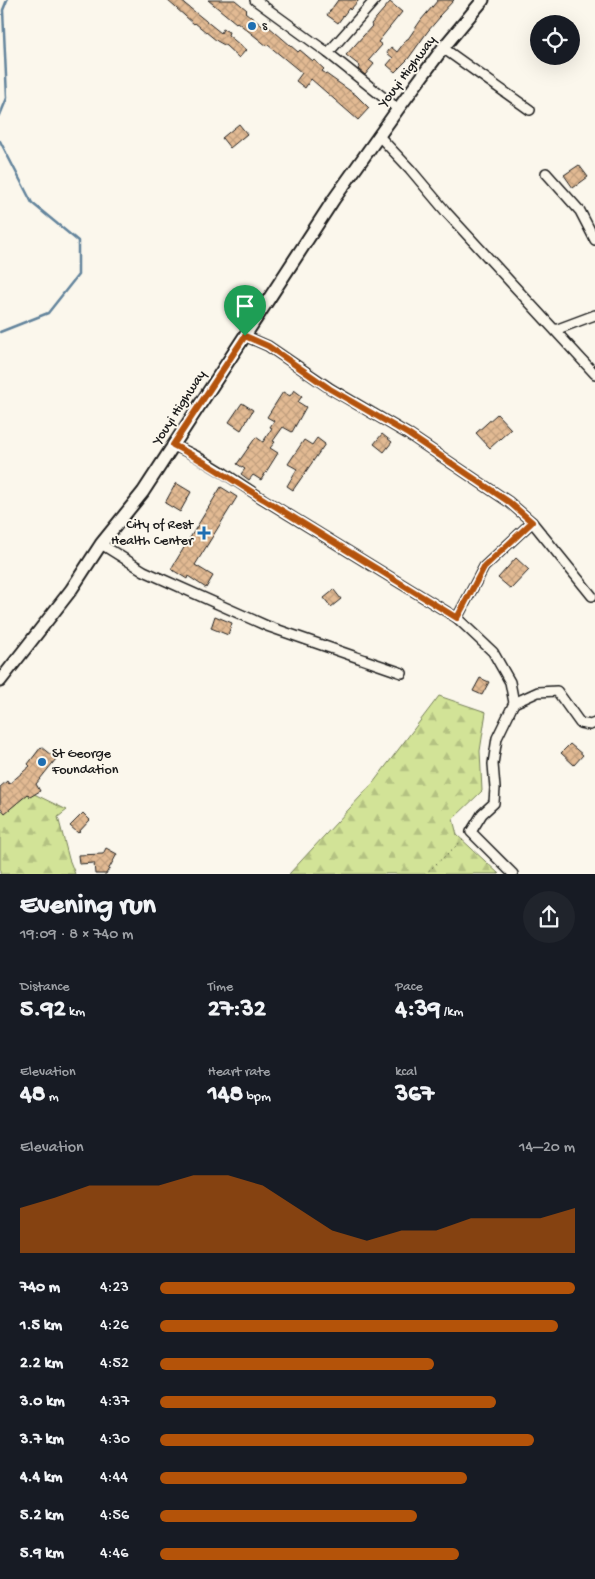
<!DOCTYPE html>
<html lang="en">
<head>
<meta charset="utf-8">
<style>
  :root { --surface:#171b24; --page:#20242c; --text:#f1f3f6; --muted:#9ea1a6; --accent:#b45309 }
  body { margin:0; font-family:"Gochi Hand",sans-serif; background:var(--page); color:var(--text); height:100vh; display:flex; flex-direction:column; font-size:19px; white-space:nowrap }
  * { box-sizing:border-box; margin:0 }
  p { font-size:16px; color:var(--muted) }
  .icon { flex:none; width:28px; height:28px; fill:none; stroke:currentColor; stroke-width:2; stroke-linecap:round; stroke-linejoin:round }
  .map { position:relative; height:874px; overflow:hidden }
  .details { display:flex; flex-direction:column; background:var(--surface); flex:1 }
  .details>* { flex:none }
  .fabs { position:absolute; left:530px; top:15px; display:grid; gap:10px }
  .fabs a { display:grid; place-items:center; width:50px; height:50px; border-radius:50%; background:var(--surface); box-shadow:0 5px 20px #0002; font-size:25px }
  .pin { position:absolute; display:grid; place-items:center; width:42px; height:42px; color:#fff; margin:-51px -21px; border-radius:50% 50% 50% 0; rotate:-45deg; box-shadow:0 0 5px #0007 }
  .pin .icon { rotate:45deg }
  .round { display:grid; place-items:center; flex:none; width:52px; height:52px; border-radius:26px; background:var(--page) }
  .head { display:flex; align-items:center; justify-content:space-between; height:85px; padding:0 20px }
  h1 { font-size:28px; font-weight:700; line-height:38px }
  .figures { display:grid; grid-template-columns:repeat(3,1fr); gap:8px; height:85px; padding:5px 20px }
  .figures div { display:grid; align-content:center }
  .figures b { font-size:25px; font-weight:700 }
  .figures small { font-size:14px; font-weight:400 }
  .figures p { font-size:14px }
  .chart { height:140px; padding:10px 20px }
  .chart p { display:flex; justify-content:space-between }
  .chart svg { width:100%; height:90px; margin-top:5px; fill:var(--accent); opacity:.7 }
  ul { padding:0 20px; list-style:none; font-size:16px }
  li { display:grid; grid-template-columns:80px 60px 1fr; align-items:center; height:38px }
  li i { height:12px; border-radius:6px; background:var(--accent) }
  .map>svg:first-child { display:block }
  .forest { fill:url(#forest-firs); stroke:#77805a }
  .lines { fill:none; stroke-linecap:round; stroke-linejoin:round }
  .stream { stroke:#63849c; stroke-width:2.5 }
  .building { fill:url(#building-cross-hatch); stroke:#1c1c1c }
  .minor-casing { stroke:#1c1c1c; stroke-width:12 }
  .major-casing { stroke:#1c1c1c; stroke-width:15 }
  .path { stroke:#1c1c1c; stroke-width:1; stroke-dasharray:1 4; stroke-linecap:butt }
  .minor { stroke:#fbf7ec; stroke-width:9 }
  .major { stroke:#fbf7ec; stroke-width:11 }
  .route-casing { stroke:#fff; stroke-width:10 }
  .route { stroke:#b45309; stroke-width:6 }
  .poi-dot { fill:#1f6fb2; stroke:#fbf7ec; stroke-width:2 }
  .labels { text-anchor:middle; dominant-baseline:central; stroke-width:4; stroke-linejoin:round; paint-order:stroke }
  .poi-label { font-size:14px; fill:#1c1c1c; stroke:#fbf7ec; text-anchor:start }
  .street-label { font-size:14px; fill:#1c1c1c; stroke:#fbf7ec }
</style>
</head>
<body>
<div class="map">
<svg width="595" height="874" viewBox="0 0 595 874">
  <defs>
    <pattern id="forest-firs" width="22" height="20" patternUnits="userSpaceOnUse" patternTransform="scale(1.25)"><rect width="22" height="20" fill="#d2e397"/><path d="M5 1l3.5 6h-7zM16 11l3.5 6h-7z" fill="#b4c282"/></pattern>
    <pattern id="building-cross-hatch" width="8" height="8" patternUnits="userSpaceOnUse" patternTransform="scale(1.25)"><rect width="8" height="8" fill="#e2ba93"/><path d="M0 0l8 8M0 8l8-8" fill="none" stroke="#c19f7e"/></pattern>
  </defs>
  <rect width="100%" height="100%" fill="#fbf7ec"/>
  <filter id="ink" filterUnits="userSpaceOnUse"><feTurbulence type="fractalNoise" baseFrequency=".02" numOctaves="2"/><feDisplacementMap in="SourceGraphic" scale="10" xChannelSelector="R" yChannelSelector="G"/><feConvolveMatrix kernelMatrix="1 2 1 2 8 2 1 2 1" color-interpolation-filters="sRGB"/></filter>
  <g filter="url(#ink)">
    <g class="forest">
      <path d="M439,696L486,712L480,751L482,791L453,819L457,835L499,874H289L373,783Z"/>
      <path d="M30,792L67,810L58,817L69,859L75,874H0V812Z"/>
    </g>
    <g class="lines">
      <g class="stream">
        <path d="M0,115L7,98L3,10L7,0"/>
        <path d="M0,141L32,203L78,241V275L48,313L0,332"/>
      </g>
    </g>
    <g class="building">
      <path d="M167,0H180L221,33L223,29L229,32L228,35L246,50L239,58L226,46L217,41L195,23L194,24Z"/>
      <path d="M208,0H235L247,10L245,12L266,29L268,26L298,52L300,50L313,61L314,60L324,69L322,71L356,95L369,108L358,120L311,79L305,88L296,81L302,73L268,45L267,46L237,22L236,23Z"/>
      <path d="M338,0H359L350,10L349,8L338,23L327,15Z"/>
      <path d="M438,0H454L439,16L440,17L428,31L408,59L395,72L387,65L393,58L387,53L391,47L397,52L407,39H408L421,20Z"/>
      <path d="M390,2L402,12L378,42L382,45L369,60L374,64L365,75L358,69L360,66L346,55L372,26L371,24Z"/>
      <path d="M239,124L247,134L230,148L222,138Z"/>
      <path d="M579,165L588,177L573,188L564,175Z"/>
      <path d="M294,390L302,396L298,402L306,407L292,432L283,427L273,441L275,442L270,448L278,453L261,480L253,475L249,480L241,474L245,469L237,464L256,437L263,442L272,428L270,427L274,421L267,417L283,392L290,396Z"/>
      <path d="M242,403L253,410L241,430L229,422Z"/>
      <path d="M497,414L511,429L490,448L476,433Z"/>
      <path d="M382,434L392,442L384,452L374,444Z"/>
      <path d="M317,438L325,444L293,490L287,486L297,469L288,464L304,440L312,445Z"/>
      <path d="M176,483L191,492L180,512L165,503Z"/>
      <path d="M221,487L237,497L195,565L213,576L206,588L188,576L187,579L171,569Z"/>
      <path d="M516,558L529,570L511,589L498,578Z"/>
      <path d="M334,590L341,599L331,607L324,598Z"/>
      <path d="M215,616L232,623L228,635L211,628Z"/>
      <path d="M480,678L489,682L482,695L473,691Z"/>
      <path d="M570,744L583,755L574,765L561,753Z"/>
      <path d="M41,747L56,759L36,784L40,791L30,797L28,794L5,813L0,807V787L7,781L9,784L30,766L28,764Z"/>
      <path d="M83,813L90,820L78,833L70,826Z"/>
      <path d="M106,848L117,854L106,874H95L94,863L79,864L78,855L103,854Z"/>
    </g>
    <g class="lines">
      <defs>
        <g id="minor">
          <path d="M255,0L328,53L398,109"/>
          <path d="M443,48L530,110"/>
          <path d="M328,53L375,0"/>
          <path d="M379,136L410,169L447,213L595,374"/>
          <path d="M546,173L580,211L595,240"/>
          <path d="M555,330L595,315"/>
          <path d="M245,336L268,346L331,389L408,434L509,502L532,522L592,596"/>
          <path d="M173,445L196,456L224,473L263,499L457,618L493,652L510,682L514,703L497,738L493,764L495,788L494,803L482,814L471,832L513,874"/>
          <path d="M101,544L144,571L267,626L402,673"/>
          <path d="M457,618L484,567L532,522"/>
          <path d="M514,703L538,692L557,691L580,723L590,725L595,723"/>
        </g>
        <path id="major" d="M0,681L71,590L101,544L143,492L334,199L398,109L443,48L483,0"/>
      </defs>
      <use href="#minor" class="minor-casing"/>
      <use href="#major" class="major-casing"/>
      <path class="path" d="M425,874L465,838"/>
      <use href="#minor" class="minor"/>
      <use href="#major" class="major"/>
    </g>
  </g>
  <g class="lines" filter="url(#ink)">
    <defs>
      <path id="route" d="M245,336L268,346L330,389L408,434L509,502L532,522L484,567L457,618C393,579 329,540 265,500C233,481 207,462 173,445Z"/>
    </defs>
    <use href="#route" class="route-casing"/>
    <use href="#route" class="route"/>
  </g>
  <g class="poi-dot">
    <circle cx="252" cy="26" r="5"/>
    <path d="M201.5 525.5h5v5h5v5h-5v5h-5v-5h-5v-5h5z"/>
    <circle cx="42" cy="762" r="5"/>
  </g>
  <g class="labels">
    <g class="poi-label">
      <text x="262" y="26">s</text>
      <text x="193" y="525" text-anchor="end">City of Rest<tspan x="193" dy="16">Health Center</tspan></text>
      <text x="52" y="754">St George<tspan x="52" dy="16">Foundation</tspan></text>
    </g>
    <g class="street-label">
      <text transform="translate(408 72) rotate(-53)">Youyi Highway</text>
      <text transform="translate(180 408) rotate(-57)">Youyi Highway</text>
    </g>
  </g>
</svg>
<div class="fabs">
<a><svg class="icon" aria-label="locate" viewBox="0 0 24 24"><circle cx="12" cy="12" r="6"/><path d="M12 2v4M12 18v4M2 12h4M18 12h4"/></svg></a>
</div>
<div class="pin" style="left:245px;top:336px;background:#1e9e55"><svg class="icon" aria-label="arrive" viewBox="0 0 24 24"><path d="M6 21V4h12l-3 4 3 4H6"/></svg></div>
</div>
<section class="details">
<div class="head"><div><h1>Evening run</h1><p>19:09 · 8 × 740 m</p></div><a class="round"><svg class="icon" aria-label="share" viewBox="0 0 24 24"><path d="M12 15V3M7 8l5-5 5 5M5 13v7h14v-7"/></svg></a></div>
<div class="figures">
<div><p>Distance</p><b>5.92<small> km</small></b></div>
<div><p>Time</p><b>27:32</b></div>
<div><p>Pace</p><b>4:39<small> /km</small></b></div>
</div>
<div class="figures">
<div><p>Elevation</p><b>48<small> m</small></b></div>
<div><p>Heart rate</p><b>148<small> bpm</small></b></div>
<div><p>kcal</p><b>367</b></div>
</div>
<div class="chart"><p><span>Elevation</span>14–20 m</p>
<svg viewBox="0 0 160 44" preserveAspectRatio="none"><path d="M0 44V22L10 17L20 11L30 11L40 11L50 6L60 6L70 11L80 22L90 33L100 38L110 33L120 33L130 27L140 27L150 27L160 22V44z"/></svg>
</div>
<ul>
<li><b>740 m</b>4:23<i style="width:100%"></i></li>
<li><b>1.5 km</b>4:26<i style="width:96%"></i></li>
<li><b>2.2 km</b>4:52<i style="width:66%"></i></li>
<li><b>3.0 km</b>4:37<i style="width:81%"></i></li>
<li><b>3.7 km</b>4:30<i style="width:90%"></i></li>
<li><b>4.4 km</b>4:44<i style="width:74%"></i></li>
<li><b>5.2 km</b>4:56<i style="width:62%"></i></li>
<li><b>5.9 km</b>4:46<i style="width:72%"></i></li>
</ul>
</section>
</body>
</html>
